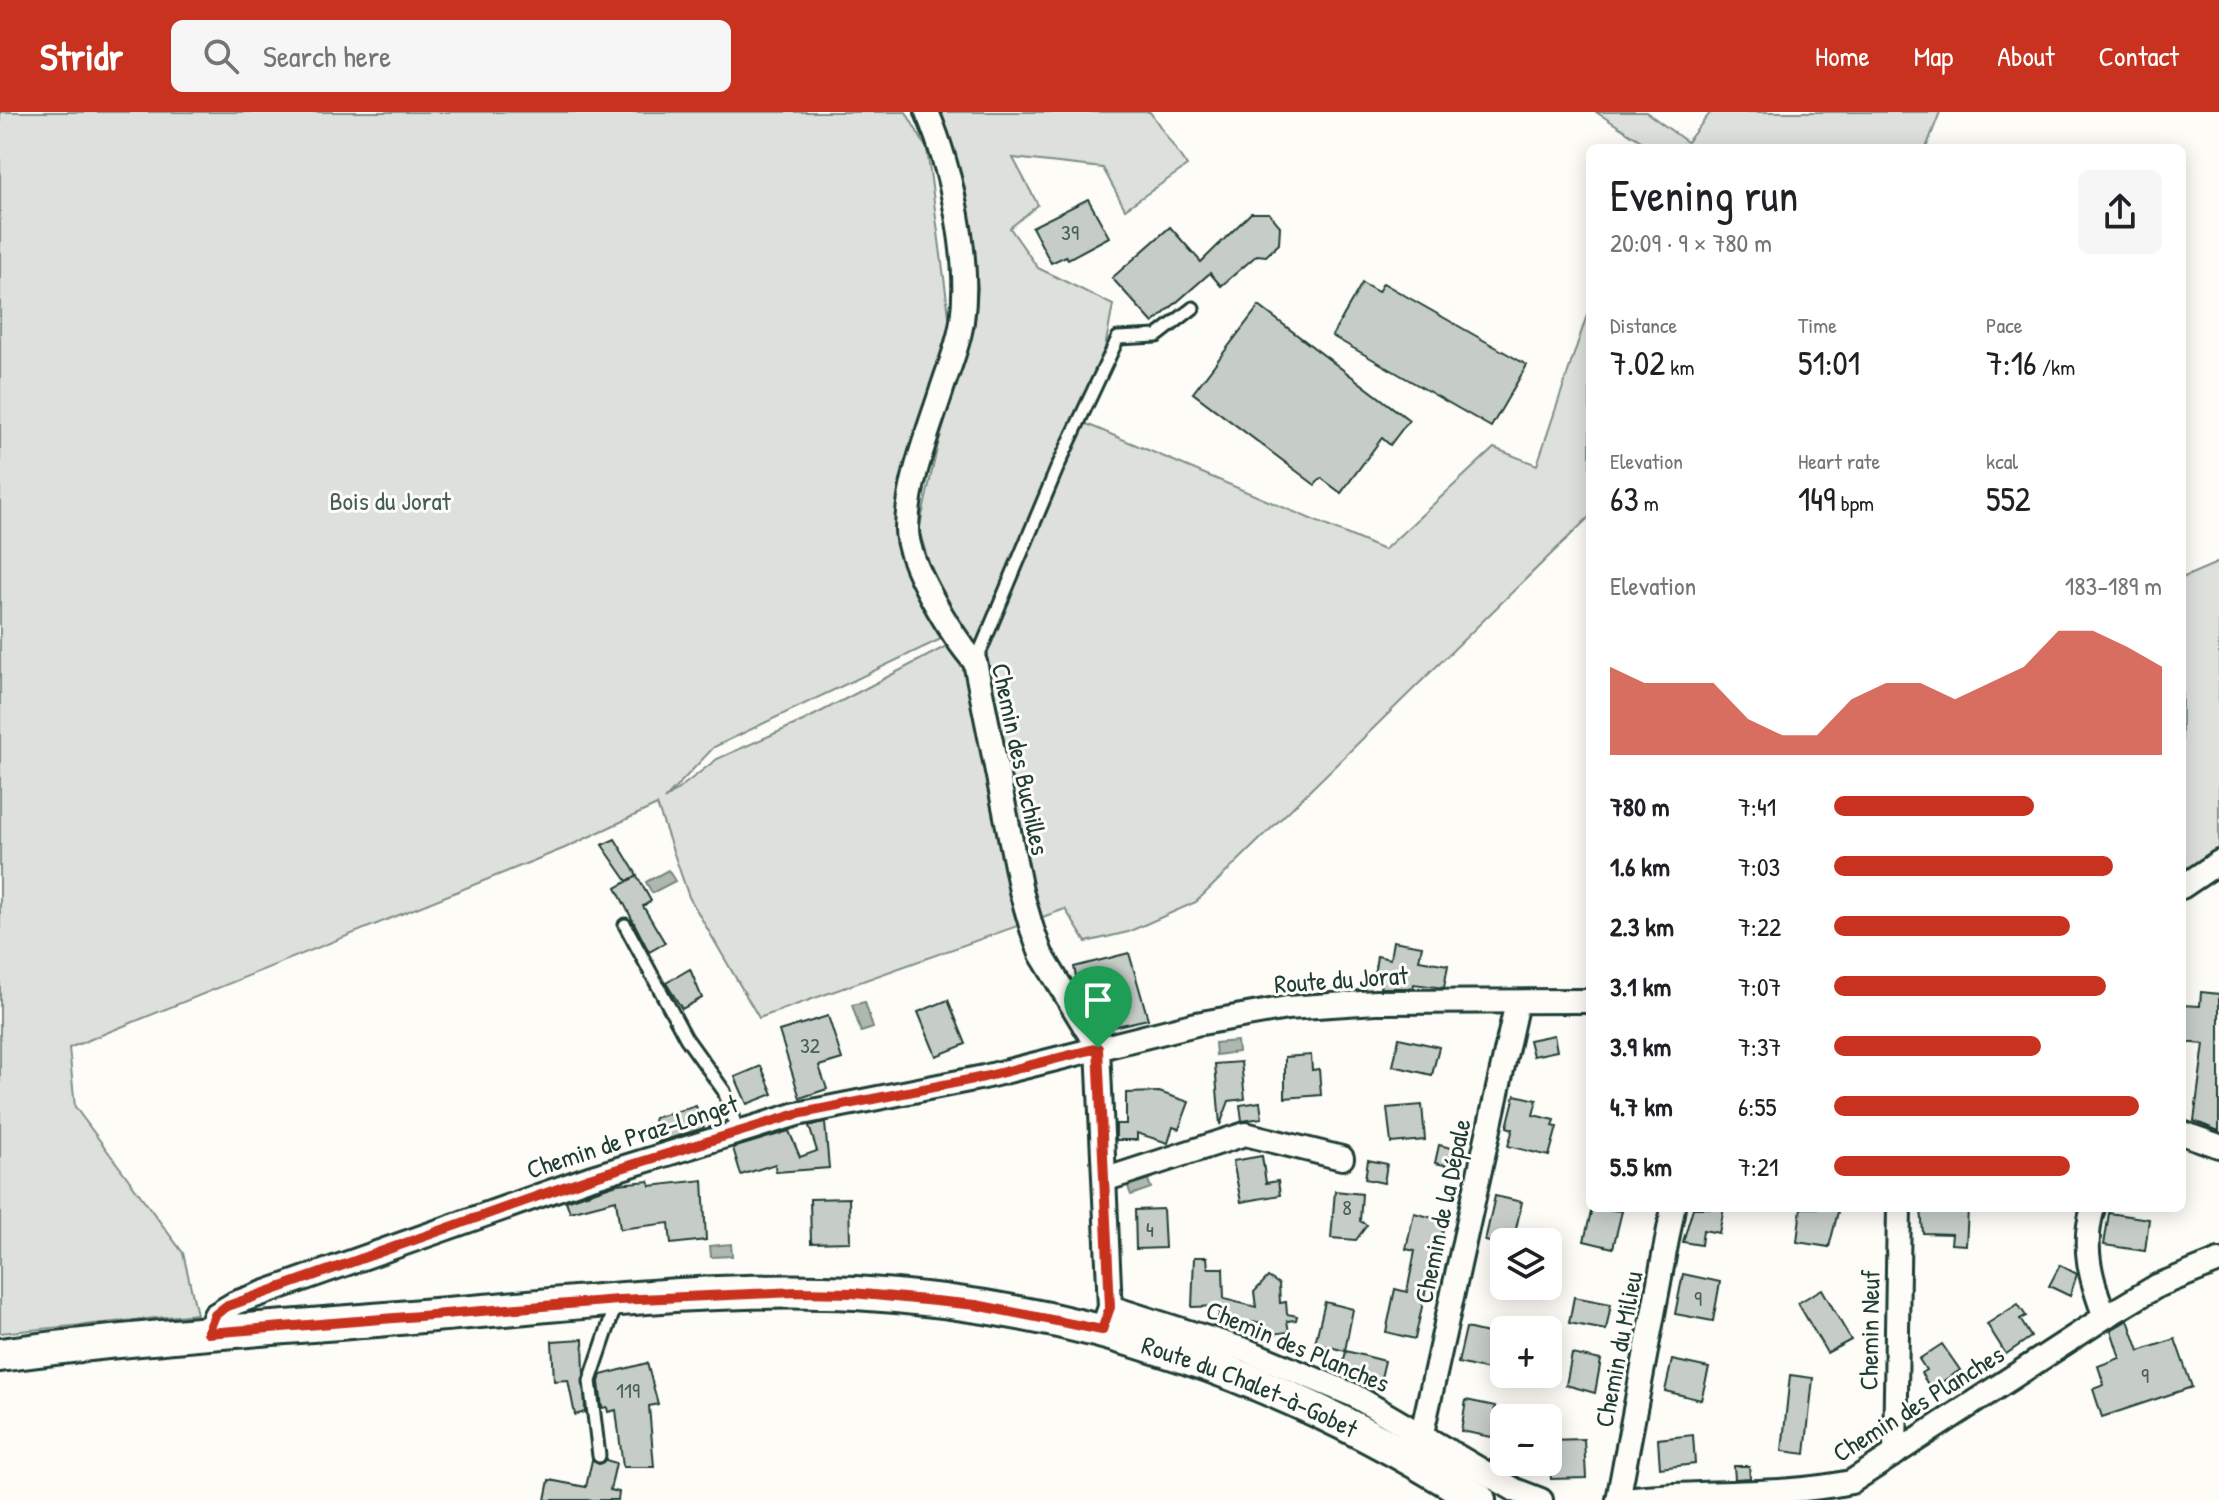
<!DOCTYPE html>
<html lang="en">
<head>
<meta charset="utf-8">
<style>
  :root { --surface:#fff; --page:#f6f6f6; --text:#202124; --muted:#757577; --accent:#c8321e }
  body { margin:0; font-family:"Patrick Hand",sans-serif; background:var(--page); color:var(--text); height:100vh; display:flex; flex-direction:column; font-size:30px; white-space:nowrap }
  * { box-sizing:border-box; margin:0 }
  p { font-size:26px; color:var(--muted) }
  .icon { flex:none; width:44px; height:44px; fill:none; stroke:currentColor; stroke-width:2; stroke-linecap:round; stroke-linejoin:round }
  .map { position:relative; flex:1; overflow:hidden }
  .sheet { position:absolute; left:1586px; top:32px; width:600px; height:1068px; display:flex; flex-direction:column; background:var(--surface); border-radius:12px; box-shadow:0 4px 20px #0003 }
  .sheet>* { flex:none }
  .controls { position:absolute; left:1490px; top:1116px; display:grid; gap:16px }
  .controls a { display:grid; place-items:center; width:72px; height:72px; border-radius:12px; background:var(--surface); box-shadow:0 4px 20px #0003; font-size:40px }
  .pin { position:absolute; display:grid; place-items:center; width:68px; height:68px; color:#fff; margin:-82px -34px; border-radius:50% 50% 50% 0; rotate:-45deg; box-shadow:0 0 8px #0007 }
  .pin .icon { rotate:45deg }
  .round { display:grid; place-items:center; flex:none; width:84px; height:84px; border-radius:12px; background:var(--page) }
  .summary { display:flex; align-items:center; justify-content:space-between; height:136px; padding:0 24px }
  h1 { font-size:44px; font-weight:600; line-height:60px }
  .metrics { display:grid; grid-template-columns:repeat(3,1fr); gap:12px; height:136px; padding:8px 24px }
  .metrics div { display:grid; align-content:center }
  .metrics b { font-size:34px; font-weight:600 }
  .metrics small { font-size:22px; font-weight:400 }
  .metrics p { font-size:22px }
  .chart { height:224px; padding:16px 24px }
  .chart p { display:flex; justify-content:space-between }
  .chart svg { width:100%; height:144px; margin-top:8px; fill:var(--accent); opacity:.7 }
  ul { padding:0 24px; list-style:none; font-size:26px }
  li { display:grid; grid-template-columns:128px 96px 1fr; align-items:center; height:60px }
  li i { height:20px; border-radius:10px; background:var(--accent) }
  header { display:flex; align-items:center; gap:48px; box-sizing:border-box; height:112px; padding:0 40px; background:var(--accent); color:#fff }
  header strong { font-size:38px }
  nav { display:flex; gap:44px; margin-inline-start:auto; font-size:28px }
  .search { width:560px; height:72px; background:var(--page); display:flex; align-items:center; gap:20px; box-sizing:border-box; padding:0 28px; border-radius:12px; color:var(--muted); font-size:30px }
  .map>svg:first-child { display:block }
  .green { fill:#dde0db; stroke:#7e8e88; stroke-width:2 }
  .water { fill:#aeb8b1; stroke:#75877f; stroke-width:2 }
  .building { fill:#c6cdc7; stroke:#1f3d34; stroke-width:2 }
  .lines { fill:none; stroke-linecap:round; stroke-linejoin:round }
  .lane-casing { stroke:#1f3d34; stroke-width:17 }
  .street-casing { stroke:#1f3d34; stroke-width:28 }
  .secondary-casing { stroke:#1f3d34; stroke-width:38 }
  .lane { stroke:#fdfcf7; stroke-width:11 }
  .street { stroke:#fdfcf7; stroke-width:22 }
  .secondary { stroke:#fdfcf7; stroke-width:32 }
  .route-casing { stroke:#fff; stroke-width:16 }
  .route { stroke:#c8321e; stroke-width:10 }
  .labels { text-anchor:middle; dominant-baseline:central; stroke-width:6; stroke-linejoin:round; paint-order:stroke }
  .number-label { font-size:22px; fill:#496159 }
  .park-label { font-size:26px; fill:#455e55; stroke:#fdfcf7 }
  .street-label { font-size:26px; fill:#1f3d34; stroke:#fdfcf7 }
</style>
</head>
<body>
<header>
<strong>Stridr</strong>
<div class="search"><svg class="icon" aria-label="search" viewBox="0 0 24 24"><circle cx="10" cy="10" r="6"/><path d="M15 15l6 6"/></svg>Search here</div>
<nav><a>Home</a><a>Map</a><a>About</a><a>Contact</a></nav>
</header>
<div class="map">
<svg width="2219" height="1388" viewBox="0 0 2219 1388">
  <rect width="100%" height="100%" fill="#fdfcf7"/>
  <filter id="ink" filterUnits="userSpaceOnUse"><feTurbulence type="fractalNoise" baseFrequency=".0125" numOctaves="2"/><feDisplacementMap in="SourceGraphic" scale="16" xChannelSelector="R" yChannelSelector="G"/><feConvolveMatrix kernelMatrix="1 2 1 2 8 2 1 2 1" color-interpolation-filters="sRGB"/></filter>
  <g filter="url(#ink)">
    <g class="green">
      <path d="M0,0H906L927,37L950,211L917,322L898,423L943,526L714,635L664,688L717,647L805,608L960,527L937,479L919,418L938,332L974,216L978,175L951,28L940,0H1150L1187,54L1125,97L1103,56L1013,46L1038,93L1010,116L1038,156L1113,193L1103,247L1077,308L1384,438L1494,336L1537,353L1590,194V404L1196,790L1128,820L1086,830L1065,797L759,906L689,785L657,693L565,736L69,936L75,995L183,1141L197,1202L0,1221Z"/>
      <path d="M1596,0H1646L1687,30L1711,0H1940L1926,36H1643L1644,31Z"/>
      <path d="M2219,450V750L2182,775V466Z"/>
    </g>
    <g class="water">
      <path d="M668,758L675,769L652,781L646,770Z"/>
      <path d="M865,890L873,916L861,920L852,893Z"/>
      <path d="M1237,929L1238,940L1216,943L1215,931Z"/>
      <path d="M1147,1065L1151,1076L1131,1083L1127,1072Z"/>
      <path d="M731,1132L732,1144L711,1145L710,1134Z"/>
    </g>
    <g class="building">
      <path d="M1088,87L1109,125L1068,147L1066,144L1051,151L1032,115Z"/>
      <path d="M1251,101H1269L1280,114L1279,132L1266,144L1257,143L1221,174L1210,161L1153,211L1112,166L1170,115L1201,150Z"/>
      <path d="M1362,171L1378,180L1383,171L1527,253L1491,315L1332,224Z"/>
      <path d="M1259,194L1409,308L1390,333L1382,326L1341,381L1321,366L1315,373L1193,281Z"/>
      <path d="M615,727L637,763L627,769L602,733Z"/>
      <path d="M637,764L651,789L643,794L665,831L649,840L616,776Z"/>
      <path d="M1393,829L1422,834L1419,848L1448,853L1444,876L1414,872L1413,876H1380L1382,865L1374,864L1377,844L1390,847Z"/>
      <path d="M1129,841L1148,907L1103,917L1079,878L1074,855Z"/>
      <path d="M690,857L702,886L682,897L666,871Z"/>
      <path d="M2201,880L2219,882V1019L2194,1009L2204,932L2182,930V893L2200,894Z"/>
      <path d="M948,888L966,932L936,944L918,900Z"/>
      <path d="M828,904L842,947L819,954L827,977L800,986L779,919Z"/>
      <path d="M1554,923L1557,939L1533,944L1529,928Z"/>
      <path d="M1399,926L1439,935L1432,963L1393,954Z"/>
      <path d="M1311,943L1312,958L1319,957L1321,983L1285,986V945Z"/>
      <path d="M1241,950L1245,987L1229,989L1220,1013L1215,952Z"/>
      <path d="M761,954L773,982L747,992L735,965Z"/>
      <path d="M1159,980L1189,990L1179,1017L1173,1015L1168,1031L1137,1021V1028H1116V1012H1126V981Z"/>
      <path d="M1515,983L1537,988L1533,1003L1555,1008L1553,1014L1557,1015L1549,1044L1508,1034L1513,1017L1507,1015Z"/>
      <path d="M1260,990L1262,1006L1242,1009L1240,993Z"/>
      <path d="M1422,993L1425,1028L1391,1031L1387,996Z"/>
      <path d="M696,994L704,1016L658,1030L654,1006Z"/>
      <path d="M825,1011L829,1056L776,1060L775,1052L741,1063L733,1036L789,1019L800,1045L817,1039L809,1014Z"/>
      <path d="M1439,1033L1459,1038L1454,1055L1435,1051Z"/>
      <path d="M1262,1044L1266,1071L1278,1069L1280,1083L1241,1090L1233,1049Z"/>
      <path d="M1368,1048L1387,1052L1384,1071L1365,1067Z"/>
      <path d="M703,1068L706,1128L671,1132L669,1111L620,1117L616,1088L570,1100L566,1089L617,1072L649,1069L650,1074Z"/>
      <path d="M1335,1079L1362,1082L1360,1109L1367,1113L1356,1128L1331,1126Z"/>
      <path d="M1495,1084L1522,1090L1513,1130H1504V1133L1485,1129Z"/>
      <path d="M849,1086L850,1130L811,1131L810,1087Z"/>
      <path d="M1592,1096L1622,1099L1613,1136L1584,1129Z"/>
      <path d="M1693,1096H1724L1719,1121L1703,1118L1701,1133L1683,1130Z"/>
      <path d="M1801,1096H1839L1829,1135L1797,1130Z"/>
      <path d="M1921,1096L1968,1098L1966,1133L1951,1132L1952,1122L1923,1121Z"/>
      <path d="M1163,1097L1165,1136L1136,1137L1135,1098Z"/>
      <path d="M1414,1101L1445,1109L1437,1144H1433L1415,1227L1386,1220L1395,1177L1407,1180L1415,1139L1406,1137Z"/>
      <path d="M2109,1101L2149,1107L2145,1139L2104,1133Z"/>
      <path d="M1194,1145H1207L1208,1156H1223L1224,1187L1256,1195L1254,1180L1268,1165L1279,1172L1280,1191L1286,1190L1287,1202L1297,1204L1296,1208L1287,1209L1289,1220L1263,1223L1262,1210L1239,1211L1218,1206L1221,1194L1192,1195Z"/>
      <path d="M2060,1153L2077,1162L2070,1184L2049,1174Z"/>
      <path d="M1683,1162L1720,1170L1713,1209L1675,1202Z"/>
      <path d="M1822,1177L1851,1228L1827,1241L1798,1191Z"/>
      <path d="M1574,1185L1611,1192L1606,1218L1569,1211Z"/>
      <path d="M1325,1190L1353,1197L1345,1239L1315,1231Z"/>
      <path d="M2018,1192L2026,1204L2020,1207L2031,1225L2006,1242L1987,1212Z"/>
      <path d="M2128,1208L2139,1239L2175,1227L2192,1275L2102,1305L2093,1277L2104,1273L2098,1254L2120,1246L2111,1218Z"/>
      <path d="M1466,1216L1496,1223L1488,1258L1458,1251Z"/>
      <path d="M583,1227L585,1300L575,1303L568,1268L554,1269L552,1229Z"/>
      <path d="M1942,1232L1960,1258L1931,1277L1921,1261L1926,1258L1919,1247Z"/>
      <path d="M1346,1239L1385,1249L1380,1270L1341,1261Z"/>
      <path d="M1572,1242L1601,1248L1595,1281L1566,1273Z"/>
      <path d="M1672,1248L1709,1256L1701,1288L1665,1279Z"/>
      <path d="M647,1251L658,1292L649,1294L654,1355H623L616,1298L608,1300L607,1295L602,1296L599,1270L601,1263Z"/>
      <path d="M1790,1263L1813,1266L1805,1342L1782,1339Z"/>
      <path d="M1466,1288L1495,1294L1494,1303L1501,1304L1497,1326L1461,1319Z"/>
      <path d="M1693,1323L1695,1352L1660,1356L1658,1327Z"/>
      <path d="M1584,1327L1586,1366L1551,1367L1548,1328Z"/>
      <path d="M592,1348L599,1352L606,1348L616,1351L610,1378L619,1380L618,1388H545L549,1368L586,1375Z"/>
      <path d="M1734,1354H1749L1750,1366L1735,1367Z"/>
    </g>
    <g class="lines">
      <defs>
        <g id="lane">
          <path d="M976,549L1058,354L1118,226L1157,224L1193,196"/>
          <path d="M625,813L686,926L724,979L738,1020"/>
          <path d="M599,1344L590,1269L616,1192"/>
        </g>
        <g id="street">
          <path d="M927,0C951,56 971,148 962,209C959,233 948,257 941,280C927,323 908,370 907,416C906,450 952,524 975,550L1021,779L1032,817L1041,842L1098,936L1110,1195L1102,1218"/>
          <path d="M2182,775L2219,750"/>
          <path d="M2182,1021L2219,1034"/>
          <path d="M1107,1067L1245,1022L1342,1046"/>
          <path d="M2093,1096C2081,1135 2091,1168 2105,1205"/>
          <path d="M1110,1195L1245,1238L1353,1283L1515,1378L1541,1388"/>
          <path d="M208,1221L215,1203L235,1191L589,1066L797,1002L984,965L1196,912L1287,896L1376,890L1590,889"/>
          <path d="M1422,1321L1517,890"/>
          <path d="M1895,1342L1899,1096"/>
          <path d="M1618,1388C1696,1377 1774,1386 1851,1370L2105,1205L2157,1174L2219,1149"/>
          <path d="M1618,1388L1673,1096"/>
        </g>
        <g id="secondary">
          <path id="s1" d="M0,1243C144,1223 290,1216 434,1203C573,1192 715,1174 855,1181C1085,1194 1285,1265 1479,1388"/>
        </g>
      </defs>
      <use href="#lane" class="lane-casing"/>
      <use href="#street" class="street-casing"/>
      <use href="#secondary" class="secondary-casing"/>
      <use href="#lane" class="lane"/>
      <use href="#street" class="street"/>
      <use href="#secondary" class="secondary"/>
    </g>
  </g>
  <g class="lines" filter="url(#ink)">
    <defs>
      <path id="route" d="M1098,936L1110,1195L1102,1218L976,1193L853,1181L796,1180L618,1188L208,1221L215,1203L225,1195L589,1066L797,1002L984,965Z"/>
    </defs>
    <use href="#route" class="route-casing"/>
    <use href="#route" class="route"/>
  </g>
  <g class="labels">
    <g class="number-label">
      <text x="1070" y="120">39</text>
      <text x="810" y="933">32</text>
      <text x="1347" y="1095">8</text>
      <text x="1150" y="1117">4</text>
      <text x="1698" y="1186">9</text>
      <text x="2145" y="1263">9</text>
      <text x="628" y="1278">119</text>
    </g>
    <g class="park-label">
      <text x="390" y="388">Bois du Jorat</text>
    </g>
    <g class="street-label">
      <text transform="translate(1021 647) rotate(78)">Chemin des Buchilles</text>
      <text transform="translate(1341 867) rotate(-4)">Route du Jorat</text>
      <text transform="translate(632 1024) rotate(-18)">Chemin de Praz-Longet</text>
      <text transform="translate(1442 1099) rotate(-78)">Chemin de la Dépale</text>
      <text transform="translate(1869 1218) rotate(-89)">Chemin Neuf</text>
      <text transform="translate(1298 1234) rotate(23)">Chemin des Planches</text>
      <text transform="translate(1618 1237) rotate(-79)">Chemin du Milieu</text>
      <text stroke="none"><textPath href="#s1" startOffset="1266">Route du Chalet-à-Gobet</textPath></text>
      <text transform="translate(1918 1291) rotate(-32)">Chemin des Planches</text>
    </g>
  </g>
</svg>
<div class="controls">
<a><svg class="icon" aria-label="layers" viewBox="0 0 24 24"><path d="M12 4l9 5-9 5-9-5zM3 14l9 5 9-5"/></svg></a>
<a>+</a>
<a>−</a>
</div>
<div class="pin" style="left:1098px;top:936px;background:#1e9e55"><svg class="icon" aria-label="arrive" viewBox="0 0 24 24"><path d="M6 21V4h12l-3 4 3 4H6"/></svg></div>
<section class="sheet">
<div class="summary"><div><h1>Evening run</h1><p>20:09 · 9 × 780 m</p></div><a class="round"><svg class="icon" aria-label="share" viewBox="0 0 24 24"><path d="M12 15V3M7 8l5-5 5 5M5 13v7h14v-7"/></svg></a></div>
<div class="metrics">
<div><p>Distance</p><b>7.02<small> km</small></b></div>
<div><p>Time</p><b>51:01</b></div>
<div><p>Pace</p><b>7:16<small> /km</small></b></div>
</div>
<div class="metrics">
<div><p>Elevation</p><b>63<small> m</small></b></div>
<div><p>Heart rate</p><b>149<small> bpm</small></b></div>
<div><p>kcal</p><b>552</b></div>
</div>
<div class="chart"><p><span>Elevation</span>183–189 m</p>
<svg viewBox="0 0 160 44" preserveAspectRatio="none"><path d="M0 44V17L10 22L20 22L30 22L40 33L50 38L60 38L70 27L80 22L90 22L100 27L110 22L120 17L130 6L140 6L150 11L160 17V44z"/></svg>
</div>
<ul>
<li><b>780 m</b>7:41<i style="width:61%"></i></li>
<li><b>1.6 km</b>7:03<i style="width:85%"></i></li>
<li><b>2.3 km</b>7:22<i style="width:72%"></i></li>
<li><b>3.1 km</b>7:07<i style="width:83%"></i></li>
<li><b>3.9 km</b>7:37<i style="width:63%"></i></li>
<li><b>4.7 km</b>6:55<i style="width:93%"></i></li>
<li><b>5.5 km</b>7:21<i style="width:72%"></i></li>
</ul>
</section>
</div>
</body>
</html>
